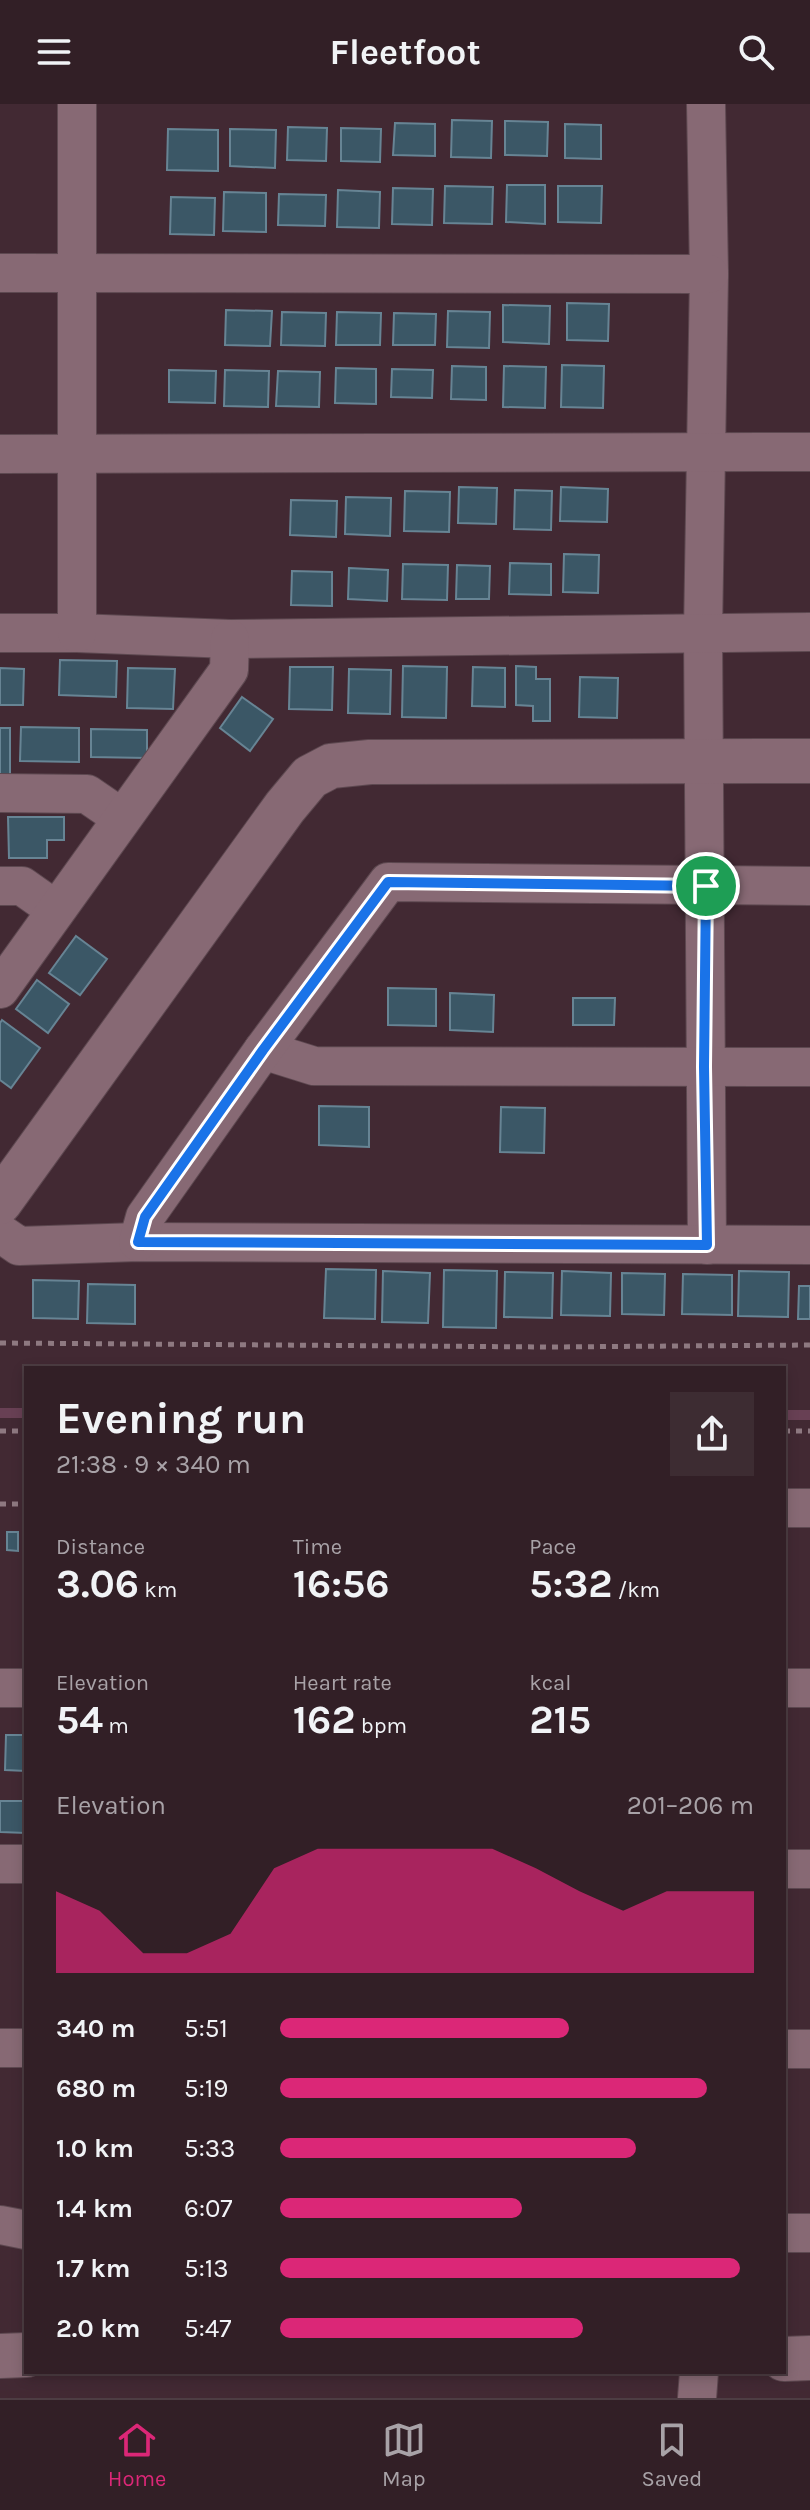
<!DOCTYPE html>
<html lang="en">
<head>
<meta charset="utf-8">
<style>
  :root { --surface:#321f26; --page:#3d2c32; --text:#f1f3f6; --muted:#a8a2a7; --line:#4d3d43; --accent:#db2777 }
  body { margin:0; font-family:Karla,sans-serif; background:var(--page); color:var(--text); height:100vh; display:flex; flex-direction:column; font-size:30px; white-space:nowrap }
  * { box-sizing:border-box; margin:0 }
  p { font-size:26px; color:var(--muted) }
  .icon { flex:none; width:44px; height:44px; fill:none; stroke:currentColor; stroke-width:2; stroke-linecap:round; stroke-linejoin:round }
  .map { position:relative; flex:1; overflow:hidden }
  .side { position:absolute; left:24px; top:1262px; width:762px; height:1008px; display:flex; flex-direction:column; background:var(--surface); border-radius:0px; box-shadow:0 4px 12px #0003,0 0 0 2px var(--line) }
  .side>* { flex:none }
  .pin { position:absolute; display:grid; place-items:center; width:68px; height:68px; color:#fff; margin:-34px; border:4px solid #fff; border-radius:50%; box-shadow:0 2px 8px #0007 }
  .round { display:grid; place-items:center; flex:none; width:84px; height:84px; border-radius:0px; background:var(--page) }
  .head { display:flex; align-items:center; justify-content:space-between; height:136px; padding:0 32px }
  h1 { font-size:44px; font-weight:700; line-height:60px }
  .figures { display:grid; grid-template-columns:repeat(3,1fr); gap:12px; height:136px; padding:8px 32px }
  .figures div { display:grid; align-content:center }
  .figures b { font-size:40px; font-weight:700 }
  .figures small { font-size:22px; font-weight:400 }
  .figures p { font-size:22px }
  .chart { height:224px; padding:16px 32px }
  .chart p { display:flex; justify-content:space-between }
  .chart svg { width:100%; height:144px; margin-top:8px; fill:var(--accent); opacity:.7 }
  ul { padding:0 32px; list-style:none; font-size:26px }
  li { display:grid; grid-template-columns:128px 96px 1fr; align-items:center; height:60px }
  li i { height:20px; border-radius:10px; background:var(--accent) }
  header { display:flex; justify-content:space-between; align-items:center; height:104px; padding:0 32px; background:var(--surface); font-size:36px; font-weight:700 }
  .tab-bar { display:flex; justify-content:space-around; align-items:center; height:112px; border-top:2px solid var(--line); background:var(--surface); font-size:22px; color:var(--muted) }
  .tab-bar a { display:grid; justify-items:center; gap:4px }
  .tab-bar .active { color:var(--accent) }
  .map>svg:first-child { display:block }
  .lines { fill:none; stroke-linecap:round; stroke-linejoin:round }
  .stream { stroke:#684054; stroke-width:10 }
  .building { fill:#3b5766; stroke:#678494; stroke-width:2 }
  .minor-casing { stroke:#5d4850; stroke-width:40 }
  .tertiary-casing { stroke:#5d4850; stroke-width:46 }
  .path { stroke:#8e7981; stroke-width:5; stroke-dasharray:6 6; stroke-linecap:butt }
  .minor { stroke:#876974; stroke-width:38 }
  .tertiary { stroke:#876974; stroke-width:44 }
  .route-casing { stroke:#fff; stroke-width:16 }
  .route { stroke:#1a73e8; stroke-width:10 }
</style>
</head>
<body>
<header><svg class="icon" aria-label="menu" viewBox="0 0 24 24"><path d="M4 6h16M4 12h16M4 18h16"/></svg>Fleetfoot<svg class="icon" aria-label="search" viewBox="0 0 24 24"><circle cx="10" cy="10" r="6"/><path d="M15 15l6 6"/></svg></header>
<div class="map">
<svg width="810" height="2294" viewBox="0 0 810 2294">
  <rect width="100%" height="100%" fill="#422933"/>
  <g class="lines">
    <g class="stream">
      <path d="M0,1309H26"/>
      <path d="M784,1311H810"/>
    </g>
  </g>
  <g class="building">
    <path d="M452,16L492,17L491,54L451,53Z"/>
    <path d="M505,17L548,18L547,52L505,51Z"/>
    <path d="M395,19L435,20V52L393,51Z"/>
    <path d="M565,20L601,21V55L565,54Z"/>
    <path d="M288,23L327,24L326,57L287,56Z"/>
    <path d="M341,24L381,25L380,58L341,57Z"/>
    <path d="M168,25L218,26V67L167,66Z"/>
    <path d="M230,25L276,26L275,64L230,62Z"/>
    <path d="M507,81H545V120L506,118Z"/>
    <path d="M445,82L493,83L492,120L444,119Z"/>
    <path d="M558,82H602L601,119L558,118Z"/>
    <path d="M393,84L433,85L432,121L392,120Z"/>
    <path d="M338,86L380,88L379,124L337,123Z"/>
    <path d="M224,88L266,89V128L223,127Z"/>
    <path d="M279,90L326,91L325,122L278,121Z"/>
    <path d="M171,93L215,94L214,131L170,130Z"/>
    <path d="M567,199L609,200L608,237L567,236Z"/>
    <path d="M503,201L550,202L549,240L503,238Z"/>
    <path d="M226,206L272,207L270,242L225,241Z"/>
    <path d="M448,207L490,208L489,244L447,243Z"/>
    <path d="M282,208L326,209L325,242L281,241Z"/>
    <path d="M337,208L381,209L380,241H336Z"/>
    <path d="M394,209L436,210L435,241H393Z"/>
    <path d="M562,261L604,262L603,304L561,303Z"/>
    <path d="M452,262L486,263V296L451,295Z"/>
    <path d="M504,262L546,263L545,304L503,303Z"/>
    <path d="M336,264L376,265V300L335,299Z"/>
    <path d="M392,265L433,266L432,294L391,293Z"/>
    <path d="M169,266L216,267L215,299L169,298Z"/>
    <path d="M225,266L269,267L268,303L224,302Z"/>
    <path d="M278,267L320,268L319,303L276,302Z"/>
    <path d="M459,383L497,384L496,420L458,419Z"/>
    <path d="M561,383L608,385L607,418L560,417Z"/>
    <path d="M515,386L552,387L551,426L514,425Z"/>
    <path d="M405,387L450,388L449,428L404,427Z"/>
    <path d="M346,393L391,394L390,432L345,430Z"/>
    <path d="M291,396L337,397L336,433L290,431Z"/>
    <path d="M564,450L599,451L598,489L563,488Z"/>
    <path d="M510,459L551,460V491L509,490Z"/>
    <path d="M403,460L448,461L447,496L402,495Z"/>
    <path d="M457,461L490,462L489,495H456Z"/>
    <path d="M349,464L388,466L387,497L348,495Z"/>
    <path d="M292,467L332,468V502L291,501Z"/>
    <path d="M60,556L117,557L116,593L59,591Z"/>
    <path d="M403,562L447,563L446,614L402,613Z"/>
    <path d="M516,562L536,563V575H550V617H533V602L516,601Z"/>
    <path d="M290,563H333L332,606L289,605Z"/>
    <path d="M473,563L505,564V603L472,602Z"/>
    <path d="M0,564L24,565L23,601H0Z"/>
    <path d="M128,564L175,565L173,605L127,604Z"/>
    <path d="M349,565L391,566L390,610L348,609Z"/>
    <path d="M580,573L618,574L617,614L579,613Z"/>
    <path d="M242,593L273,615L250,647L220,624Z"/>
    <path d="M21,623L79,624V658L20,657Z"/>
    <rect x="0" y="624" width="10" height="47"/>
    <path d="M91,625L147,626V654L91,653Z"/>
    <path d="M8,713H64V736H47V754H9Z"/>
    <path d="M76,832L107,855L80,891L49,869Z"/>
    <path d="M37,876L69,900L48,929L16,905Z"/>
    <path d="M388,884L436,885V922L388,921Z"/>
    <path d="M450,889L494,891L493,928L450,926Z"/>
    <path d="M573,894H615L614,921H573Z"/>
    <path d="M2,916L40,944L11,984L0,976V919Z"/>
    <path d="M319,1002L369,1003V1043L319,1041Z"/>
    <path d="M501,1003L545,1004L544,1049L500,1048Z"/>
    <path d="M326,1165L376,1166L375,1215L324,1214Z"/>
    <path d="M444,1166L497,1167L496,1224L443,1223Z"/>
    <path d="M383,1167L430,1169L428,1219L382,1218Z"/>
    <path d="M562,1167L611,1169L610,1212L561,1211Z"/>
    <path d="M739,1167L789,1168L788,1213L738,1212Z"/>
    <path d="M505,1168L553,1169L552,1214L504,1213Z"/>
    <path d="M622,1169L665,1170L664,1211L622,1210Z"/>
    <path d="M683,1170L732,1171V1211L682,1210Z"/>
    <path d="M33,1176L79,1177L78,1215L33,1214Z"/>
    <path d="M88,1180L135,1181V1220L87,1219Z"/>
    <path d="M799,1182H810V1215H798Z"/>
    <path d="M7,1428H18V1447L7,1446Z"/>
    <path d="M6,1631H26V1667L5,1666Z"/>
    <path d="M0,1697H26V1729L0,1728Z"/>
  </g>
  <g class="lines">
    <defs>
      <g id="minor">
        <path d="M706,0L709,170L703,528L707,1141"/>
        <path d="M0,169L709,170"/>
        <path d="M0,350L810,348"/>
        <path d="M0,529H77L230,535L810,528"/>
        <path d="M77,529V0"/>
        <path d="M0,689L87,690L122,714"/>
        <path d="M0,782H22L56,806"/>
        <path d="M0,885L229,566L230,535"/>
        <path d="M263,946L314,962L810,963"/>
        <path d="M0,1129L19,1142L138,1138L810,1141"/>
        <path d="M138,1138L145,1113L263,946L388,778L810,782"/>
        <path d="M784,1404H810"/>
        <path d="M0,1584H26"/>
        <path d="M784,1584H810"/>
        <path d="M0,1760H26"/>
        <path d="M784,1765H810"/>
        <path d="M0,1944H26"/>
        <path d="M784,1945H810"/>
        <path d="M0,2121L26,2126"/>
        <path d="M784,2129H810"/>
        <path d="M697,2294L699,2268"/>
      </g>
      <g id="tertiary">
        <path d="M0,1098L285,703L310,673L331,662L370,658L810,657"/>
        <path d="M0,2252L26,2251"/>
        <path d="M784,2255L810,2254"/>
      </g>
    </defs>
    <use href="#minor" class="minor-casing"/>
    <use href="#tertiary" class="tertiary-casing"/>
    <g class="path">
      <path d="M0,1239L548,1243L810,1241"/>
      <path d="M0,1327H26"/>
      <path d="M784,1327H810"/>
      <path d="M0,1400H25"/>
    </g>
    <use href="#minor" class="minor"/>
    <use href="#tertiary" class="tertiary"/>
  </g>
  <g class="lines">
    <defs>
      <path id="route" d="M388,778L706,782L704,963L707,1141L138,1138L145,1113L263,946Z"/>
    </defs>
    <use href="#route" class="route-casing"/>
    <use href="#route" class="route"/>
  </g>
</svg>
<div class="pin" style="left:706px;top:782px;background:#1e9e55"><svg class="icon" aria-label="arrive" viewBox="0 0 24 24"><path d="M6 21V4h12l-3 4 3 4H6"/></svg></div>
<section class="side">
<div class="head"><div><h1>Evening run</h1><p>21:38 · 9 × 340 m</p></div><a class="round"><svg class="icon" aria-label="share" viewBox="0 0 24 24"><path d="M12 15V3M7 8l5-5 5 5M5 13v7h14v-7"/></svg></a></div>
<div class="figures">
<div><p>Distance</p><b>3.06<small> km</small></b></div>
<div><p>Time</p><b>16:56</b></div>
<div><p>Pace</p><b>5:32<small> /km</small></b></div>
</div>
<div class="figures">
<div><p>Elevation</p><b>54<small> m</small></b></div>
<div><p>Heart rate</p><b>162<small> bpm</small></b></div>
<div><p>kcal</p><b>215</b></div>
</div>
<div class="chart"><p><span>Elevation</span>201–206 m</p>
<svg viewBox="0 0 160 44" preserveAspectRatio="none"><path d="M0 44V19L10 25L20 38L30 38L40 32L50 12L60 6L70 6L80 6L90 6L100 6L110 12L120 19L130 25L140 19L150 19L160 19V44z"/></svg>
</div>
<ul>
<li><b>340 m</b>5:51<i style="width:61%"></i></li>
<li><b>680 m</b>5:19<i style="width:90%"></i></li>
<li><b>1.0 km</b>5:33<i style="width:75%"></i></li>
<li><b>1.4 km</b>6:07<i style="width:51%"></i></li>
<li><b>1.7 km</b>5:13<i style="width:97%"></i></li>
<li><b>2.0 km</b>5:47<i style="width:64%"></i></li>
</ul>
</section>
</div>
<nav class="tab-bar">
<a class="active"><svg class="icon" aria-label="home" viewBox="0 0 24 24"><path d="M3 11l9-7 9 7M6 9v11h12V9"/></svg>Home</a>
<a><svg class="icon" aria-label="map" viewBox="0 0 24 24"><path d="M3 6l6-2 6 2 6-2v14l-6 2-6-2-6 2zM9 4v14M15 6v14"/></svg>Map</a>
<a><svg class="icon" aria-label="saved" viewBox="0 0 24 24"><path d="M7 4h10v16l-5-4-5 4z"/></svg>Saved</a>
</nav>
</body>
</html>
